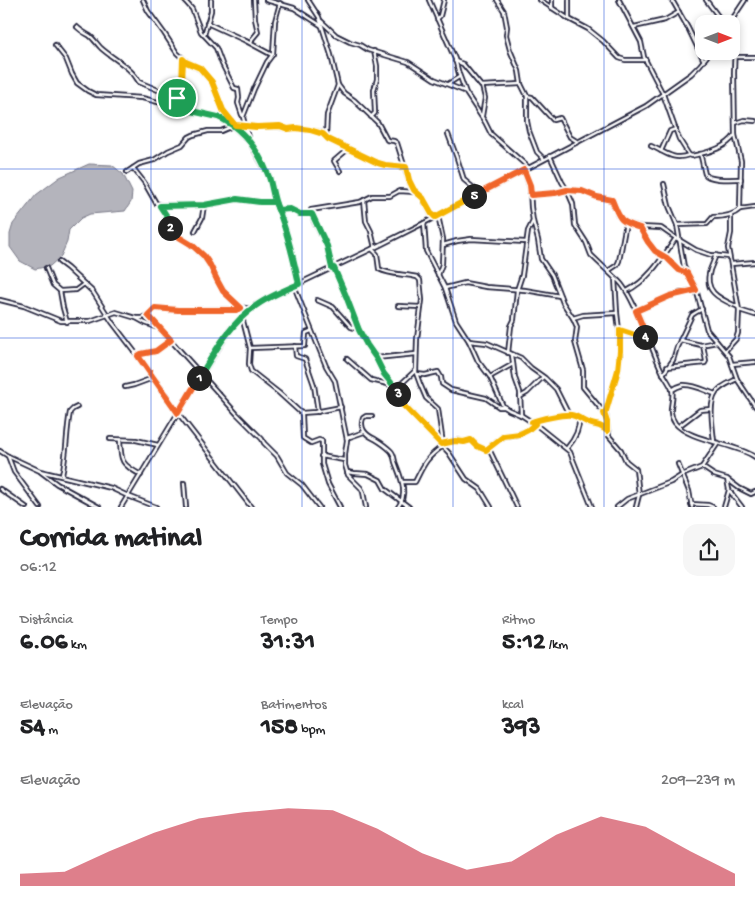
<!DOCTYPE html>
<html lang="pt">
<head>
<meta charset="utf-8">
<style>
  :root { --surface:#fff; --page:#f6f6f6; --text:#202124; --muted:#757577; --accent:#d1495b }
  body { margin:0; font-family:"Gochi Hand",sans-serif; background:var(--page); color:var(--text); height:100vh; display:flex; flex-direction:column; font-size:19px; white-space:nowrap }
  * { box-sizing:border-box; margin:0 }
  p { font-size:16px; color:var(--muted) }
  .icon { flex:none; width:28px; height:28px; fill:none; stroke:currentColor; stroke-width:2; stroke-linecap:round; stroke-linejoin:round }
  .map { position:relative; height:507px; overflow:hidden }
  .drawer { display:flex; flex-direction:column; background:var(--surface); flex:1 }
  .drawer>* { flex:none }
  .needle { width:32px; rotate:90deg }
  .tools { position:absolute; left:695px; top:15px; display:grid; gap:10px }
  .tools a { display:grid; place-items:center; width:45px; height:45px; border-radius:10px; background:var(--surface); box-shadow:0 2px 8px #0003; font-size:25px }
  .pin { position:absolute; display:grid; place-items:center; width:42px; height:42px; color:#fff; margin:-21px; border:2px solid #fff; border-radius:50%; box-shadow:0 1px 5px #0007 }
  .km { position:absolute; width:25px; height:25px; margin:-12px; border-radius:50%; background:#222; color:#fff; font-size:14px; line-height:25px; text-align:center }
  .round { display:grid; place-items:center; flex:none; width:52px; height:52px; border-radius:15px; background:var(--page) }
  .head { display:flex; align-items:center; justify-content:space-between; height:85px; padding:0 20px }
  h1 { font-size:28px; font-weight:700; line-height:38px }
  .metrics { display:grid; grid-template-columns:repeat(3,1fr); gap:8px; height:85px; padding:5px 20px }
  .metrics div { display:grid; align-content:center }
  .metrics b { font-size:25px; font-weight:700 }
  .metrics small { font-size:14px; font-weight:400 }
  .metrics p { font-size:14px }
  .chart { height:140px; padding:10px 20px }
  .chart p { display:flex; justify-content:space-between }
  .chart svg { width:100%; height:90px; margin-top:5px; fill:var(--accent); opacity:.7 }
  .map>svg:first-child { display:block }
  .water { fill:#b4b4bc; stroke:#7a7a88 }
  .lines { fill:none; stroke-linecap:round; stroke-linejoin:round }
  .minor-casing { stroke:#22223b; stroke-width:6 }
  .minor { stroke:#fff; stroke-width:2.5 }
  .split-1-casing { stroke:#fff; stroke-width:10 }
  .split-2-casing { stroke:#fff; stroke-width:10 }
  .split-3-casing { stroke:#fff; stroke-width:10 }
  .split-4-casing { stroke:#fff; stroke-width:10 }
  .split-5-casing { stroke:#fff; stroke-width:10 }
  .split-6-casing { stroke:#fff; stroke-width:10 }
  .split-1 { stroke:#22a559; stroke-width:6 }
  .split-2 { stroke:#f0652b; stroke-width:6 }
  .split-3 { stroke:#22a559; stroke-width:6 }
  .split-4 { stroke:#f5b400; stroke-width:6 }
  .split-5 { stroke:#f0652b; stroke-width:6 }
  .split-6 { stroke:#f5b400; stroke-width:6 }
  .grid { fill:none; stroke:#1d4ed8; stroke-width:1; stroke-opacity:0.55 }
</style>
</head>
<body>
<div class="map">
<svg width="755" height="507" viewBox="0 0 755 507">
  <rect width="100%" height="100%" fill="#fff"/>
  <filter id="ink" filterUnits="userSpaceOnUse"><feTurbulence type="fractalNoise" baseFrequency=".02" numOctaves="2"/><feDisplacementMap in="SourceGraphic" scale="10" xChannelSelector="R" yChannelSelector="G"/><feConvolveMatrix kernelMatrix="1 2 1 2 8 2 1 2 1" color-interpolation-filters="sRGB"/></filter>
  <g filter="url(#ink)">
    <path class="water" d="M89,164L112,165L123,174L132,192L131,202L125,211L90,214L81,218L69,230L67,242L61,256L50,266L35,269L20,261L10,247V234L13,224L36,195L60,177Z"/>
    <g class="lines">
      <defs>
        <g id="minor">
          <path d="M143,0L148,11L164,33L177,53L187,62L200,69L212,82L223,110L235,125"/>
          <path d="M184,0L192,9L201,32L216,48L222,64L234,88L238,89L239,98L238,103L242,115"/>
          <path d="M266,0L294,8L322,26"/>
          <path d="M308,0L319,17L331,55L338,85L344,93L354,100L378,123L387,140L394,141L397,143L409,181L414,190L423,198L431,214L435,217"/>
          <path d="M429,0L455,59L459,74L466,93L485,122L491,134L528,167"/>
          <path d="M497,0L504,11L507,27L506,35L510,50L519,71L521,84L527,96V121L529,131L537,152L544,159"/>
          <path d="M540,0L569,19L588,29L603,41L619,58L625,60H646"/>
          <path d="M552,0V8"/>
          <path d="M619,0L641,42L644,57L663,94L679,139L689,155L692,156C708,152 725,149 735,135"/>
          <path d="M672,0L688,28L704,61"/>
          <path d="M706,0L724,24"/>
          <path d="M437,19L440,16L444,0"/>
          <path d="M569,19V0"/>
          <path d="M321,21L336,35L350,42L360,45L368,50L408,62L434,79L464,91"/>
          <path d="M207,23L244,40L272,55"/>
          <path d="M729,24L745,0"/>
          <path d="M77,27C81,31 85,33 90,36C94,39 97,44 101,48C113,59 131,67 139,82L177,98"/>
          <path d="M634,27L665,20L679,12"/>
          <path d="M731,34L735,41L734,73L735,135L741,161L740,209"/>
          <path d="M204,35L211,11V0"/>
          <path d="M251,43L253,38L258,32L255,19L254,0"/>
          <path d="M55,45L66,59L72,74L77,83L88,91L96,95L142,98L218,117L233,126L249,141L269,176L276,206L281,215L290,245L299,284"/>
          <path d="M735,57H755"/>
          <path d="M455,61L463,64L481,86L521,84"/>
          <path d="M448,84L459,77"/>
          <path d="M527,96L532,97L553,120L560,118L570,137L578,142"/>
          <path d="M174,106L182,84L183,59"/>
          <path d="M482,116L485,98L482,86"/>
          <path d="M371,117L375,113L374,90L377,79V66L374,51"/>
          <path d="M735,123L744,120L755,121"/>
          <path d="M448,134L457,158L464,180L475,189L479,194"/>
          <path d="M326,136L327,115L338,85"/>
          <path d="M248,138L243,117L254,89L267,62L273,54L275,21L280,3"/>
          <path d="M651,146C665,152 673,161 689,155"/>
          <path d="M661,151L670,131L676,129"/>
          <path d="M700,154C702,158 704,172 705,174C709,181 734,179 741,179"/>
          <path d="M550,156L562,182L567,190L582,191L597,197L612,200L618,216L626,223L640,227L661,228L671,235L696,250L711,255L729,257"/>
          <path d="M133,168L144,182L156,203L160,205L164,211L168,225L172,232L192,245L203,256L210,265L217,280L223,291L239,307L251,309"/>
          <path d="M524,170L530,188L531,207L533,221L538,240L541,259L552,275L563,303L573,318L577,327L575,342L583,370V387L606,415L609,436L621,450L626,461L636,469L639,495L636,507"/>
          <path d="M340,171L334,161L348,149"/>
          <path d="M127,172L139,164L154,160L168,151L182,145L189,137L193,135L208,131H221L235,125L257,127H280L288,129L297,128L315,131L323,133L328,139L378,163L385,165L405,167"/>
          <path d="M664,184L669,206L677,225L684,267L696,289L707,330L729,356L737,379L755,406"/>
          <path d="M531,195L555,193L567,190L573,204L575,225L586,242L591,255L615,278C631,287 652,351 661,369C664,376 669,382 672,389C675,401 666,410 675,423C689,441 735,443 755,457"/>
          <path d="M364,200L366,221L371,231L375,248"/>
          <path d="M160,205H204L237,199L260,202H275"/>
          <path d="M278,210L290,209L300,214H312"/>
          <path d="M438,216L443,239L442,264L438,275"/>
          <path d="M424,223L426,251L445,288L456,321L469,341L478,361L490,377L503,406L509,410L521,415L535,424L570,452L592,507"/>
          <path d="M677,225L707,224L713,217C723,217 733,216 740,209L755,207"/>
          <path d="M640,227L646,239L655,251L667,258L679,270L686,273"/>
          <path d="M195,231L202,218L204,205"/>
          <path d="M443,245L457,241L471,239L526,242"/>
          <path d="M372,249L377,254L379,269C390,275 405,274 417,277L420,280L422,300L417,339L416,373L420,384L426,398L438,409L443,444"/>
          <path d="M716,255C714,260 712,265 710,270C703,293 721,299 738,307"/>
          <path d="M59,262L67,268L93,292L112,322L138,356L178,413L251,507"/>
          <path d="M731,264L755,262"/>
          <path d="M46,268L53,285L60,291L63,308L67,322"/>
          <path d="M334,268L346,296L359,330L367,345L376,358L384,374L395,389L401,402L449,453L466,479L480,489L491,507"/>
          <path d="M332,269L327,246L314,221L311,210L360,202L372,196H390L399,191L416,192"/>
          <path d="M608,271L617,265L619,261L626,223"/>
          <path d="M615,278L617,313L619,330L638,337H647"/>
          <path d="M294,286L326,366L335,381L347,440L345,454V465L348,475L361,488L363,492L366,507"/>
          <path d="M445,288L465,283L486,287L525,290L560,296"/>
          <path d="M60,291L76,290L84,284"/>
          <path d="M627,291C649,280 662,258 676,238"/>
          <path d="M0,300L24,306L61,321H90L116,312L136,318H142L148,315L155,308L178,310L236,309L241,308"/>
          <path d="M317,300L333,307L351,327L354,328L357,326"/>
          <path d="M398,306L421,307"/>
          <path d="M739,310L755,315"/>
          <path d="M636,311L670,296L696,289"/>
          <path d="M148,315L237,414L262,439L264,443L277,456L287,473L302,485L319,507"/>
          <path d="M242,317L250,348L249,364L251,371L279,393L301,413L302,414L303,438L311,443L319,440L322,441V464L328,484L340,507"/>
          <path d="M136,318L145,323L156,327"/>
          <path d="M573,318L583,315L617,313"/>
          <path d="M680,340L701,345L717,342"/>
          <path d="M469,341L487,343L521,358L531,368L545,378L556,389L569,415"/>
          <path d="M295,346L296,356L305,359L314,385L318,412"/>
          <path d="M250,348L305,346L306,333L311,331"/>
          <path d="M726,350L736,339L738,333L739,310L728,248L731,233V215"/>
          <path d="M508,353L511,326L514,320L517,290L522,275L528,231L533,221"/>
          <path d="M512,355L515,378L520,392L521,415"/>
          <path d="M138,356L141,354L156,351L171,340"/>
          <path d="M376,358L416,354"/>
          <path d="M347,359L371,380L392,385"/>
          <path d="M732,364L755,362"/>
          <path d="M667,367L705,363L706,361L703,345"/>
          <path d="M417,374L425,375L438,372L441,377L442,384L451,390L486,398L499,407H505"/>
          <path d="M663,374L673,360L677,347L692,315L695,313L702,309"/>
          <path d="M490,377L513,364"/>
          <path d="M125,387L134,385L153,378"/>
          <path d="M394,387L402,383L416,370"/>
          <path d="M672,390C675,388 679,386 683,385C694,384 706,391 715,394"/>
          <path d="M520,397L527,393L543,377"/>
          <path d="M301,413L315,412L341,407"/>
          <path d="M604,413L606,411L618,371L620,354L619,330"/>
          <path d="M372,416H366L363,418C359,429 366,435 375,439C380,442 387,447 391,451C394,454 394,458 395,462C400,476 409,493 398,507"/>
          <path d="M532,422C538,419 564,414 571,415C578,416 583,421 590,424C599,427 598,423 607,431"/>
          <path d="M679,426L700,410L711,409"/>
          <path d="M347,438L364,432"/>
          <path d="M110,439L136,440L158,445"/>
          <path d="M120,440C121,462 121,464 141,475"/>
          <path d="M714,442C713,428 708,404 716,393C720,386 731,382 737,379"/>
          <path d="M443,444L457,440L464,442L471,440L477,446L490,451L517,507"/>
          <path d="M567,448C574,440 580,429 579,418"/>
          <path d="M487,449L504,436L520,434L528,430L535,424"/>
          <path d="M0,451L8,456L40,471L111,488L128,496L156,507"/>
          <path d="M8,456L14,472L40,507"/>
          <path d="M321,456L344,460"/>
          <path d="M678,464L689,491L692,507"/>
          <path d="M702,467L718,443"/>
          <path d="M41,472L57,484L99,507"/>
          <path d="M347,472L354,473L368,474L380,480L385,489L409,507"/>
          <path d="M62,475C67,454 66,433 70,412L73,409L77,407"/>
          <path d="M727,479L739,488L751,494L755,492"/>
          <path d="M403,482H415C424,464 426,458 443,446"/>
          <path d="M184,483L186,507"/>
          <path d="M0,489L26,507"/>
          <path d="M691,504L708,505L713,507"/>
          <path d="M121,507L201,375L232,327L245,314L256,305L269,298L378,246L424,223L646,106L691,74L700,65L711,51"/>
          <path d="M617,507L627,499L671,482L682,475L702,467L714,475L727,479L729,490L742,507"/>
          <path d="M724,507L729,490"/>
        </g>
      </defs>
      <use href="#minor" class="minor-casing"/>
      <use href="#minor" class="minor"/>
    </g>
  </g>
  <g class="lines" filter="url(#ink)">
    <defs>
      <path id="split-1" d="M177,98L174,107L218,117C243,128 259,151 269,177C272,186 273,197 277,207C278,210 280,213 281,217C289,239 294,261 299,284C285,290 270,296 257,305C231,322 215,351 199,378"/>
      <path id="split-2" d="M170,228L174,234L192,245L204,256L210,265L217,280L223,291L241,308L236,310H178L155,308L148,315L171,340L156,351L141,354L138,356L178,413L199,378"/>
      <path id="split-3" d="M170,228L166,215L160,206L204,205L237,199L260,202H275L278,210L290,209L300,214H312L327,246L332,268H334L346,296L359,330L367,345L376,358L384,374L393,385L398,394"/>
      <path id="split-4" d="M398,394L403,405L441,444L455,441L464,442L471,440L477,446L486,450L504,436L520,434L528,430L535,424L532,422C539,419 564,414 571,415C578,416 583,421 589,423C599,427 598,423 607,431V422L604,413L606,411L618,370L620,351V330L638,336L645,337"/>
      <path id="split-5" d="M474,196L524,170L530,185L531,195L555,193L567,190L582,191L597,197L612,200C620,219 618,221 640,228L648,242L655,251L667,258L679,270L687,273L696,290L670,296L636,311L647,337H645"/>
      <path id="split-6" d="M177,98L182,84L183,59L186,62L200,68L212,82L223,110L235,125L257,127L280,126L288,129L296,128L310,130L323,134L328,139L378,163L385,165L406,167L409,180L414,190L423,198L432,214L435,217L474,196"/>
    </defs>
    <use href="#split-1" class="split-1-casing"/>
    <use href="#split-2" class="split-2-casing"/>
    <use href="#split-3" class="split-3-casing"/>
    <use href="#split-4" class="split-4-casing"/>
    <use href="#split-5" class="split-5-casing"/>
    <use href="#split-6" class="split-6-casing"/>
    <use href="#split-1" class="split-1"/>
    <use href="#split-2" class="split-2"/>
    <use href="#split-3" class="split-3"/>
    <use href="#split-4" class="split-4"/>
    <use href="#split-5" class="split-5"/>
    <use href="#split-6" class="split-6"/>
  </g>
  <path class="grid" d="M151,0V507M302,0V507M453,0V507M604,0V507M0,169H755M0,338H755"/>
</svg>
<div class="tools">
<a><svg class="needle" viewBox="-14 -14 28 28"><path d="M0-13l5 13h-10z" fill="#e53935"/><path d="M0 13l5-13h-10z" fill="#757577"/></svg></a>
</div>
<div class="pin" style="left:177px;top:98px;background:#1e9e55"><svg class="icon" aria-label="arrive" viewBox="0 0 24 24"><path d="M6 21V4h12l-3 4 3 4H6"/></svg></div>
<b class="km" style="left:199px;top:378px">1</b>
<b class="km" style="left:170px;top:228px">2</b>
<b class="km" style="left:398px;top:394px">3</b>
<b class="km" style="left:645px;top:337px">4</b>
<b class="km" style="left:474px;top:196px">5</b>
</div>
<section class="drawer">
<div class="head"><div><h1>Corrida matinal</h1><p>06:12</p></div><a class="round"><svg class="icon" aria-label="share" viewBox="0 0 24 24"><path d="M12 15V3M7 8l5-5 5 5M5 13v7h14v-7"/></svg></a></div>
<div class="metrics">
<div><p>Distância</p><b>6.06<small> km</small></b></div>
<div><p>Tempo</p><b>31:31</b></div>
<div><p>Ritmo</p><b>5:12<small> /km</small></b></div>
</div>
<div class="metrics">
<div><p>Elevação</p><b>54<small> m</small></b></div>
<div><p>Batimentos</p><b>158<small> bpm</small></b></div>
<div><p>kcal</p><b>393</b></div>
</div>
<div class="chart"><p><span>Elevação</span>209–239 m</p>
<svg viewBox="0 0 160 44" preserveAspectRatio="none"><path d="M0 44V38L10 37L20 27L30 18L40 11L50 8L60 6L70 7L80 16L90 28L100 36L110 32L120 19L130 10L140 15L150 27L160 38V44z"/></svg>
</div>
</section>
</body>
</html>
